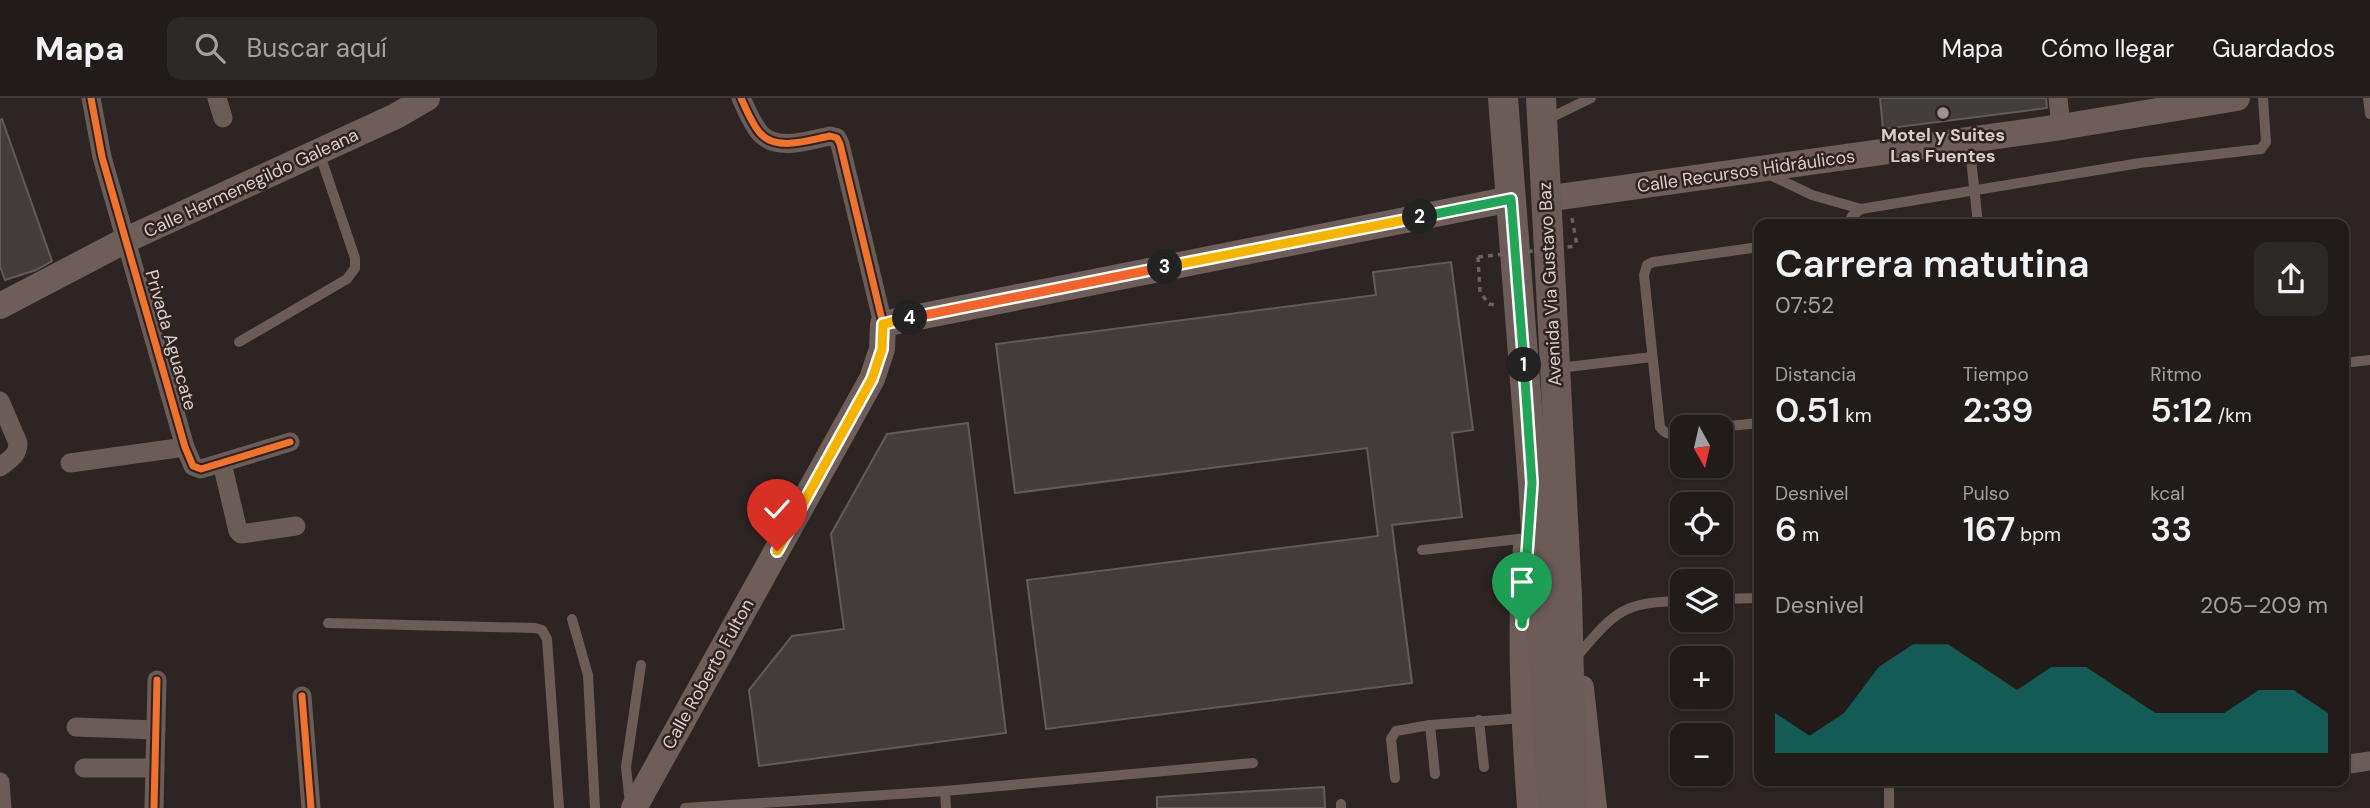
<!DOCTYPE html>
<html lang="es">
<head>
<meta charset="utf-8">
<style>
  :root { --surface:#211c1a; --page:#2d2927; --text:#f1f3f6; --muted:#a2a1a2; --line:#3e3a39; --accent:#0f766e }
  body { margin:0; font-family:"DM Sans",sans-serif; background:var(--page); color:var(--text); height:100vh; display:flex; flex-direction:column; font-size:26px; white-space:nowrap }
  * { box-sizing:border-box; margin:0 }
  p { font-size:23px; color:var(--muted) }
  .icon { flex:none; width:38px; height:38px; fill:none; stroke:currentColor; stroke-width:2; stroke-linecap:round; stroke-linejoin:round }
  .map { position:relative; flex:1; overflow:hidden }
  .panel { position:absolute; left:1754px; top:121px; width:595px; height:567px; display:flex; flex-direction:column; background:var(--surface); border-radius:14px; box-shadow:0 2px 5px #0004,0 0 0 2px var(--line) }
  .panel>* { flex:none }
  .needle { width:46px; rotate:172deg }
  .fabs { position:absolute; left:1670px; top:317px; display:grid; gap:14px }
  .fabs a { display:grid; place-items:center; width:63px; height:63px; border-radius:14px; background:var(--surface); box-shadow:0 2px 5px #0004,0 0 0 2px var(--line); font-size:35px }
  .pin { position:absolute; display:grid; place-items:center; width:60px; height:60px; color:#fff; margin:-72px -30px; border-radius:50% 50% 50% 0; rotate:-45deg; box-shadow:0 0 7px #0007 }
  .pin .icon { rotate:45deg }
  .km { position:absolute; width:35px; height:35px; margin:-18px; border-radius:50%; background:#222; color:#fff; font-size:19px; line-height:35px; text-align:center }
  .round { display:grid; place-items:center; flex:none; width:74px; height:74px; border-radius:14px; background:var(--page) }
  .headline { display:flex; align-items:center; justify-content:space-between; height:119px; padding:0 21px }
  h1 { font-size:38px; font-weight:600; line-height:52px }
  .metrics { display:grid; grid-template-columns:repeat(3,1fr); gap:10px; height:119px; padding:7px 21px }
  .metrics div { display:grid; align-content:center }
  .metrics b { font-size:35px; font-weight:600 }
  .metrics small { font-size:19px; font-weight:400 }
  .metrics p { font-size:19px }
  .chart { height:196px; padding:14px 21px }
  .chart p { display:flex; justify-content:space-between }
  .chart svg { width:100%; height:126px; margin-top:7px; fill:var(--accent); opacity:.7 }
  header { display:flex; align-items:center; gap:42px; box-sizing:border-box; height:98px; padding:0 35px; background:var(--surface); border-bottom:2px solid var(--line) }
  header strong { font-size:33px }
  nav { display:flex; gap:38px; margin-inline-start:auto; font-size:24px }
  .search { width:490px; height:63px; background:var(--page); display:flex; align-items:center; gap:18px; box-sizing:border-box; padding:0 24px; border-radius:14px; color:var(--muted); font-size:26px }
  .map>svg:first-child { display:block }
  .building { fill:#433e3c; stroke:#615b59; stroke-width:2 }
  .lines { fill:none; stroke-linecap:round; stroke-linejoin:round }
  .path { stroke:#6c605d; stroke-width:3.5; stroke-dasharray:5 5; stroke-linecap:butt }
  .service { stroke:#6c5c57; stroke-width:10 }
  .minor { stroke:#6c5c57; stroke-width:19 }
  .secondary { stroke:#6e5d59; stroke-width:26 }
  .primary { stroke:#6b5c59; stroke-width:30 }
  .path-bridge { stroke:#6c605d; stroke-width:3.5; stroke-dasharray:5 5; stroke-linecap:butt }
  .cycleway-casing { stroke:#30231f; stroke-width:11 }
  .cycleway { stroke:#ef722f; stroke-width:7 }
  .split-1-casing { stroke:#fff; stroke-width:14 }
  .split-2-casing { stroke:#fff; stroke-width:14 }
  .split-3-casing { stroke:#fff; stroke-width:14 }
  .split-4-casing { stroke:#fff; stroke-width:14 }
  .split-5-casing { stroke:#fff; stroke-width:14 }
  .split-1 { stroke:#22a559; stroke-width:9 }
  .split-2 { stroke:#22a559; stroke-width:9 }
  .split-3 { stroke:#f5b400; stroke-width:9 }
  .split-4 { stroke:#f0652b; stroke-width:9 }
  .split-5 { stroke:#f5b400; stroke-width:9 }
  .poi-dot { fill:#9c9492; stroke:#30231f; stroke-width:2.5 }
  .labels { text-anchor:middle; dominant-baseline:central; stroke-width:5; stroke-linejoin:round; paint-order:stroke }
  .poi-label { font-size:18px; font-weight:bold; fill:#d8cfcd; stroke:#30231f }
  .street-label { font-size:18px; fill:#d8cfcd; stroke:#30231f }
</style>
</head>
<body>
<header>
<strong>Mapa</strong>
<div class="search"><svg class="icon" aria-label="search" viewBox="0 0 24 24"><circle cx="10" cy="10" r="6"/><path d="M15 15l6 6"/></svg>Buscar aquí</div>
<nav><a>Mapa</a><a>Cómo llegar</a><a>Guardados</a></nav>
</header>
<div class="map">
<svg width="2370" height="710" viewBox="0 0 2370 710">
  <rect width="100%" height="100%" fill="#2c2523"/>
  <g class="building">
    <path d="M1880,0H2046L2047,10L1883,31Z"/>
    <path d="M2,21L52,163L36,172L5,182L0,168V22Z"/>
    <path d="M1451,164L1473,332L1452,335L1462,419L1392,427L1412,585L1046,631L1027,482L1378,438L1367,350L1015,395L996,246L1376,197L1373,174Z"/>
    <path d="M968,325L1006,635L759,668L749,592L792,538L844,531L831,436L887,336Z"/>
    <path d="M1324,689L1325,710H1157V699Z"/>
  </g>
  <g class="lines">
    <g class="path">
      <path d="M1572,120L1577,148"/>
      <path d="M1478,159L1480,194L1489,206L1496,207"/>
    </g>
    <g class="service">
      <path d="M2368,0L2370,16"/>
      <path d="M1546,22L1591,0"/>
      <path d="M1969,42L1978,126"/>
      <path d="M1770,77L1812,97L1861,111"/>
      <path d="M1848,126L1852,118L1861,111L2140,65L2261,51L2266,44L2263,0"/>
      <path d="M239,244L347,181L355,170V160L319,54"/>
      <path d="M2343,265L2370,262"/>
      <path d="M1559,270L1652,259"/>
      <path d="M1720,329L1759,325"/>
      <path d="M1682,335C1672,336 1666,338 1660,329L1644,177L1647,167L1653,164L1759,149"/>
      <path d="M1422,452L1527,440"/>
      <path d="M1720,501L1759,500"/>
      <path d="M572,521L588,577L595,710"/>
      <path d="M328,525L535,530L542,532L547,541L559,710"/>
      <path d="M1578,557C1615,514 1622,504 1682,503"/>
      <path d="M1479,622L1484,669"/>
      <path d="M1430,627L1435,676"/>
      <path d="M1395,680L1391,641L1396,633L1430,627L1524,620"/>
      <path d="M1889,682V710"/>
      <path d="M945,693L1253,665"/>
      <path d="M630,706L626,669L641,567"/>
      <path d="M1341,706V710"/>
      <path d="M685,710L945,693L946,710"/>
    </g>
    <g class="minor">
      <path d="M91,0L102,59L185,349L193,368L201,371L290,344"/>
      <path d="M217,0L223,20"/>
      <path d="M741,0C746,11 752,26 760,35C776,54 809,42 830,38L837,40L840,46L883,226"/>
      <path d="M2058,0L2061,29"/>
      <path d="M0,303L18,345C18,358 9,362 0,369"/>
      <path d="M70,365L185,349"/>
      <path d="M222,365L238,433L241,436L296,428"/>
      <path d="M302,598L311,710"/>
      <path d="M76,629L156,632"/>
      <path d="M2343,667L2370,663"/>
      <path d="M84,670H155"/>
      <path d="M0,684L2,710"/>
      <path d="M154,710L157,582"/>
    </g>
    <g class="secondary">
      <path d="M1545,101L2061,29L2237,0"/>
      <path d="M0,208L126,142L396,18L427,0"/>
      <path d="M1526,449C1519,536 1524,623 1530,710"/>
      <path d="M1581,590L1594,710"/>
      <path d="M634,710L872,281L882,251L883,226L1511,101"/>
    </g>
    <g class="primary">
      <path d="M1503,0L1533,385L1553,710"/>
      <path d="M1541,0L1567,498L1572,703"/>
    </g>
    <path class="path-bridge" d="M1478,159L1577,148"/>
    <defs>
      <g id="cycleway">
        <path d="M91,0L102,59L185,349L193,368L201,371L290,344"/>
        <path d="M741,0C746,11 752,26 760,35C776,54 809,42 830,38L837,40L840,46L883,226"/>
        <path d="M302,598L311,710"/>
        <path d="M154,710L157,582"/>
      </g>
    </defs>
    <use href="#cycleway" class="cycleway-casing"/>
    <use href="#cycleway" class="cycleway"/>
  </g>
  <g class="lines">
    <defs>
      <path id="split-1" d="M1522,526L1532,385L1524,267"/>
      <path id="split-2" d="M1420,119L1511,101L1524,267"/>
      <path id="split-3" d="M1165,169L1420,119"/>
      <path id="split-4" d="M910,220L1165,169"/>
      <path id="split-5" d="M777,453L872,281L882,251L883,226L910,220"/>
    </defs>
    <use href="#split-1" class="split-1-casing"/>
    <use href="#split-2" class="split-2-casing"/>
    <use href="#split-3" class="split-3-casing"/>
    <use href="#split-4" class="split-4-casing"/>
    <use href="#split-5" class="split-5-casing"/>
    <use href="#split-1" class="split-1"/>
    <use href="#split-2" class="split-2"/>
    <use href="#split-3" class="split-3"/>
    <use href="#split-4" class="split-4"/>
    <use href="#split-5" class="split-5"/>
  </g>
  <circle class="poi-dot" cx="1943" cy="15" r="7"/>
  <g class="labels">
    <g class="poi-label">
      <text x="1943" y="37">Motel y Suites<tspan x="1943" dy="21">Las Fuentes</tspan></text>
    </g>
    <g class="street-label">
      <text transform="translate(1746 73) rotate(-8)">Calle Recursos Hidráulicos</text>
      <text transform="translate(251 85) rotate(-25)">Calle Hermenegildo Galeana</text>
      <text transform="translate(1550 186) rotate(-93)">Avenida Via Gustavo Baz</text>
      <text transform="translate(171 242) rotate(74)">Privada Aguacate</text>
      <text transform="translate(708 576) rotate(-61)">Calle Roberto Fulton</text>
    </g>
  </g>
</svg>
<div class="fabs">
<a><svg class="needle" viewBox="-14 -14 28 28"><path d="M0-13l5 13h-10z" fill="#e53935"/><path d="M0 13l5-13h-10z" fill="#a2a1a2"/></svg></a>
<a><svg class="icon" aria-label="locate" viewBox="0 0 24 24"><circle cx="12" cy="12" r="6"/><path d="M12 2v4M12 18v4M2 12h4M18 12h4"/></svg></a>
<a><svg class="icon" aria-label="layers" viewBox="0 0 24 24"><path d="M12 4l9 5-9 5-9-5zM3 14l9 5 9-5"/></svg></a>
<a>+</a>
<a>−</a>
</div>
<div class="pin" style="left:1522px;top:526px;background:#1e9e55"><svg class="icon" aria-label="arrive" viewBox="0 0 24 24"><path d="M6 21V4h12l-3 4 3 4H6"/></svg></div>
<div class="pin" style="left:777px;top:453px;background:#d93025"><svg class="icon" aria-label="check" viewBox="0 0 24 24"><path d="M5 12l5 5 9-10"/></svg></div>
<b class="km" style="left:1524px;top:267px">1</b>
<b class="km" style="left:1420px;top:119px">2</b>
<b class="km" style="left:1165px;top:169px">3</b>
<b class="km" style="left:910px;top:220px">4</b>
<section class="panel">
<div class="headline"><div><h1>Carrera matutina</h1><p>07:52</p></div><a class="round"><svg class="icon" aria-label="share" viewBox="0 0 24 24"><path d="M12 15V3M7 8l5-5 5 5M5 13v7h14v-7"/></svg></a></div>
<div class="metrics">
<div><p>Distancia</p><b>0.51<small> km</small></b></div>
<div><p>Tiempo</p><b>2:39</b></div>
<div><p>Ritmo</p><b>5:12<small> /km</small></b></div>
</div>
<div class="metrics">
<div><p>Desnivel</p><b>6<small> m</small></b></div>
<div><p>Pulso</p><b>167<small> bpm</small></b></div>
<div><p>kcal</p><b>33</b></div>
</div>
<div class="chart"><p><span>Desnivel</span>205–209 m</p>
<svg viewBox="0 0 160 44" preserveAspectRatio="none"><path d="M0 44V30L10 38L20 30L30 14L40 6L50 6L60 14L70 22L80 14L90 14L100 22L110 30L120 30L130 30L140 22L150 22L160 30V44z"/></svg>
</div>
</section>
</div>
</body>
</html>
